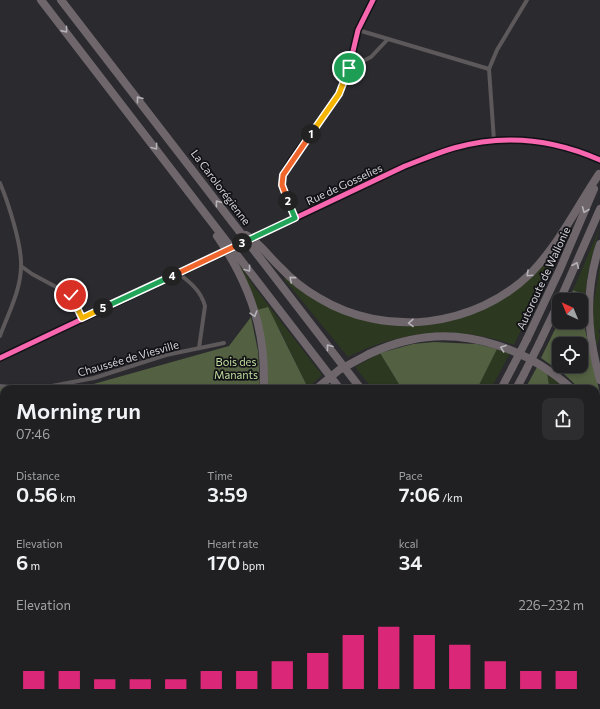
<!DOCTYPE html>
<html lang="en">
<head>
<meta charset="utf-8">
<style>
  :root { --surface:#202023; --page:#2d2d30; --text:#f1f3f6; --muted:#a2a3a6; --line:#3d3e41; --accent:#db2777 }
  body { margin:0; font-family:Commissioner,sans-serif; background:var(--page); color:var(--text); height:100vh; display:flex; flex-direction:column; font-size:15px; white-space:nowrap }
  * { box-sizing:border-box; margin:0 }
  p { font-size:13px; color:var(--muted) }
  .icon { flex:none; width:22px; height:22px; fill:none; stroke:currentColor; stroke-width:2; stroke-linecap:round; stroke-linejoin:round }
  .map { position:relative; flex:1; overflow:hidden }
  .side { position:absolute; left:0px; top:385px; width:600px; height:324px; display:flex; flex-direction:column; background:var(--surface); border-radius:12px 12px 0 0; box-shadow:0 2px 6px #0003,0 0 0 1px var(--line) }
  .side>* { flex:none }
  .needle { width:26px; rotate:316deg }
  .buttons { position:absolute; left:552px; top:293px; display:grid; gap:8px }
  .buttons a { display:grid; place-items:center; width:36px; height:36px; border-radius:8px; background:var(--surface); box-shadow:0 2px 6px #0003,0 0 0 1px var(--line); font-size:20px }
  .pin { position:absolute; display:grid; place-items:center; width:34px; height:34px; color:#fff; margin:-17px; border:2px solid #fff; border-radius:50%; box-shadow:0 1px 4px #0007 }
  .km { position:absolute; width:20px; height:20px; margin:-10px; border-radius:50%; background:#222; color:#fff; font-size:11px; line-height:20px; text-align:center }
  .round { display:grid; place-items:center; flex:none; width:42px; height:42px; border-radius:8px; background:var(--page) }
  .headline { display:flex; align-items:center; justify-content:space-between; height:68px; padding:0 16px }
  h1 { font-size:22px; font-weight:600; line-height:30px }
  .stats { display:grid; grid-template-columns:repeat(3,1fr); gap:6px; height:68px; padding:4px 16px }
  .stats div { display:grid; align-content:center }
  .stats b { font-size:20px; font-weight:600 }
  .stats small { font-size:11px; font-weight:400 }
  .stats p { font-size:11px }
  .chart { height:112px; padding:8px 16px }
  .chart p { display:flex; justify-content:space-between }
  .chart svg { width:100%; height:72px; margin-top:4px; stroke:var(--accent); stroke-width:6 }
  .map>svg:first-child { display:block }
  .green { fill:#2d3821 }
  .forest { fill:#536041; fill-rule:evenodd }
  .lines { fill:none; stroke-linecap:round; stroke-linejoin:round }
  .minor { stroke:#5d585a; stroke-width:4 }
  .tertiary { stroke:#5d585a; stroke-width:5 }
  .motorway { stroke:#6e666a; stroke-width:8 }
  .tertiary-bridge { stroke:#5d585a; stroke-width:5 }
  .motorway-bridge { stroke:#6e666a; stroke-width:8 }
  .cycleway-casing { stroke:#121216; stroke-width:8 }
  .cycleway { stroke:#f766af; stroke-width:5 }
  .oneway { stroke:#b5b2b8 }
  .split-1-casing { stroke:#fff; stroke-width:8 }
  .split-2-casing { stroke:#fff; stroke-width:8 }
  .split-3-casing { stroke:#fff; stroke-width:8 }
  .split-4-casing { stroke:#fff; stroke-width:8 }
  .split-5-casing { stroke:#fff; stroke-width:8 }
  .split-6-casing { stroke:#fff; stroke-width:8 }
  .split-1 { stroke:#f5b400; stroke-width:5 }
  .split-2 { stroke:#f0652b; stroke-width:5 }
  .split-3 { stroke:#22a559; stroke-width:5 }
  .split-4 { stroke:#f0652b; stroke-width:5 }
  .split-5 { stroke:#22a559; stroke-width:5 }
  .split-6 { stroke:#f5b400; stroke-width:5 }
  .labels { text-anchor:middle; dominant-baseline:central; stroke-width:3.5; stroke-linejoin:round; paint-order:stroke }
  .street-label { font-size:11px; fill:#d3d3d9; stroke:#121216 }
  .park-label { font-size:11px; fill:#c1de9e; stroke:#121216 }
</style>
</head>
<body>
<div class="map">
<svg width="600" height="709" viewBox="0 0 600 709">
  <rect width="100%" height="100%" fill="#2a2a2f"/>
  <g class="green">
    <path d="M570,227L514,345C457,325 401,330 348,357L284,279L286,277L333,309L425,325L505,297Z"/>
    <path d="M600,227L588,272L585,295L573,290Z"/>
    <path d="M232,253L253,285L322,375L308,388L279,328L257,310Z"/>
    <path d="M600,266V330L598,329L600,336L597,347L592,313Z"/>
    <path d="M497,349L510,353L491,389H477Z"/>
    <path d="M380,353L402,389H373L355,367Z"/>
    <path d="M547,373L567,389H547L549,385Z"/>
    <path d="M245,705H260L262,706L259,709H244Z"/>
    <path d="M301,705H318L314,709H298Z"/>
    <path d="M380,705H485L492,709H355Z"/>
    <path d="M561,705H576L579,709H563Z"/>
  </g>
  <g class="forest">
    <path d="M573,290L585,295V329L600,394V397L596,401V389H580L565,375L541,358L559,321L581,322V300H568ZM559,344H581V366H559Z"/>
    <path d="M268,307L308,388L306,389H267L257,310Z"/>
    <path d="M251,317L258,351L260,389H53L90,385L229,346Z"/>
    <path d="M434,342L477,344L497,349L477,389H402L380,353L413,344Z"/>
    <path d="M537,367L547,373L549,385L547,389H525Z"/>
    <path d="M0,388L10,389H4V705H234L233,709H0Z"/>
    <path d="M596,429L600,431V462L596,455Z"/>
    <path d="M600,517V677L596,674V527Z"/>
    <path d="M318,705H380L355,709H314Z"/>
    <path d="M485,705H561L563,709H492Z"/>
  </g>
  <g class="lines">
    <g class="minor">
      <path d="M358,30L489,69"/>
      <path d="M349,68L371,57L388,39"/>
      <path d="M494,141L489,69L497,50L527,0"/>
      <path d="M0,183C8,202 22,245 21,266C21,290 8,314 0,336"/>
      <path d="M295,218L282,185L283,175L291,161L339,94L349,68L358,30L373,0"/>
      <path d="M21,266L32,274L71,295L82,318"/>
      <path d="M178,273C190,282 201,291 205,306L199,348"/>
      <path d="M0,386L35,389"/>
      <path d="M36,389L94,378L166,355L224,343"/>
    </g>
    <g class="tertiary">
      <path d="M281,225C309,211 337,198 366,185C447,146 513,120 600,160"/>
      <path d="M0,358L207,259"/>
    </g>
    <g class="motorway">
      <path d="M41,0L340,389"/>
      <path d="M61,0L361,389"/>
      <path d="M246,235C260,243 269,257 281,268C292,280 305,290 319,298C385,338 475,328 531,273C559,244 577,207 599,174"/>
      <path d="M217,236C239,268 257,307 262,346C264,360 264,375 264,389"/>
      <path d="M600,244C584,292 587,333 600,380"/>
      <path d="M560,300L600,209"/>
      <path d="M527,339L560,269L594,189"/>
      <path d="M539,344L559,302"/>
      <path d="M369,354C382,348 396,343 410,340C468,327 529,350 572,389"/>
      <path d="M501,389L512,368"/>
      <path d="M516,389L524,374"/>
      <path d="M596,417L600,423"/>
      <path d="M596,470L600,484"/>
      <path d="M596,522L600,508"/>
      <path d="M596,696L600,701"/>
      <path d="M583,705L586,709"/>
      <path d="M240,709L241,705"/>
      <path d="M270,709L273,705"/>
      <path d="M289,709L293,705"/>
    </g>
    <path class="tertiary-bridge" d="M207,259L281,225"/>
    <g class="motorway-bridge">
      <path d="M512,368L527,339"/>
      <path d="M524,374L539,344"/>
      <path d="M316,389L339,370L369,354"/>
    </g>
    <defs>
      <g id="cycleway">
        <path d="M295,218L282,185L283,175L291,161L339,94L349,68L358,30L373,0"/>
        <path d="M0,358L405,166C421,160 437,153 454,148C503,134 553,139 600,160"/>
      </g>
    </defs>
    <use href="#cycleway" class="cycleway-casing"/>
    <use href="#cycleway" class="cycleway"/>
  </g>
  <defs><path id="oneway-chevron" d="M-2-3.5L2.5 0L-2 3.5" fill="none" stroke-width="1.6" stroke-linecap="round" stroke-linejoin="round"/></defs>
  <g class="oneway">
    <use href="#oneway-chevron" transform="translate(65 30) rotate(51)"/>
    <use href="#oneway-chevron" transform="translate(139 99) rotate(-128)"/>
    <use href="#oneway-chevron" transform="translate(155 147) rotate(53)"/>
    <use href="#oneway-chevron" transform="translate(218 203) rotate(-127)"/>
    <use href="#oneway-chevron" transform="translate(585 210) rotate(112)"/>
    <use href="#oneway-chevron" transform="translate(576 265) rotate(-67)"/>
    <use href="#oneway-chevron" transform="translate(248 269) rotate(52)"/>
    <use href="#oneway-chevron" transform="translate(529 274) rotate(137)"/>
    <use href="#oneway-chevron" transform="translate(292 279) rotate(-140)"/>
    <use href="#oneway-chevron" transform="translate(254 314) rotate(73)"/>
    <use href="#oneway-chevron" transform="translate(411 323) rotate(179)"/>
    <use href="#oneway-chevron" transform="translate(329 347) rotate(-127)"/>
    <use href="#oneway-chevron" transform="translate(503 348) rotate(-160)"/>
  </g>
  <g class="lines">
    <defs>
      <path id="split-1" d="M311,134L339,94L349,68"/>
      <path id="split-2" d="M288,201L282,185L283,175L311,134"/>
      <path id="split-3" d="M242,243L295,218L288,201"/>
      <path id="split-4" d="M172,276L242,243"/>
      <path id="split-5" d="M103,308L172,276"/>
      <path id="split-6" d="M71,295L82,318L103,308"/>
    </defs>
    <use href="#split-1" class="split-1-casing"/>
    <use href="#split-2" class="split-2-casing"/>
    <use href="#split-3" class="split-3-casing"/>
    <use href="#split-4" class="split-4-casing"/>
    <use href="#split-5" class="split-5-casing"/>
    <use href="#split-6" class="split-6-casing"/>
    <use href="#split-1" class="split-1"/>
    <use href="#split-2" class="split-2"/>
    <use href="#split-3" class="split-3"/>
    <use href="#split-4" class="split-4"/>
    <use href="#split-5" class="split-5"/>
    <use href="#split-6" class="split-6"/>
  </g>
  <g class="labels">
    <g class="street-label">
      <text transform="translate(344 184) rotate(-25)">Rue de Gosselies</text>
      <text transform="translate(221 187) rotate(53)">La Carolorégienne</text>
      <text transform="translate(543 278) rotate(-65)">Autoroute de Wallonie</text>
      <text transform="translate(128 358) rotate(-16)">Chaussée de Viesville</text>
    </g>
    <g class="park-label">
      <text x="236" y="361">Bois des<tspan x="236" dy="13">Manants</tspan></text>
    </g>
  </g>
</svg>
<div class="buttons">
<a><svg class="needle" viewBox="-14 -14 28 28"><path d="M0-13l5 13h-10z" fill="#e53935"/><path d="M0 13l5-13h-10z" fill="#a2a3a6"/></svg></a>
<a><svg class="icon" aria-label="locate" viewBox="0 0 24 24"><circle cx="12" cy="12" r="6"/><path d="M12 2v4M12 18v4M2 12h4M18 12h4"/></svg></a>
</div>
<div class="pin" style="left:349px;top:68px;background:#1e9e55"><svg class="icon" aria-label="arrive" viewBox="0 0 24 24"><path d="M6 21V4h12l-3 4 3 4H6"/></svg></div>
<div class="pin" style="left:71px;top:295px;background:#d93025"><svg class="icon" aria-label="check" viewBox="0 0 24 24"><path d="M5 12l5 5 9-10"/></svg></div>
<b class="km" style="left:311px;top:134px">1</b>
<b class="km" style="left:288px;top:201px">2</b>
<b class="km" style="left:242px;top:243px">3</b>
<b class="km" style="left:172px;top:276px">4</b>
<b class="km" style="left:103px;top:308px">5</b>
<section class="side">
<div class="headline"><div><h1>Morning run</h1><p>07:46</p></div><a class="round"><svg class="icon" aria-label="share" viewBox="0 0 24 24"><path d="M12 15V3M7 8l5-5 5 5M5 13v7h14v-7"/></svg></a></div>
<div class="stats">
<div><p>Distance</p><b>0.56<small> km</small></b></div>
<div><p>Time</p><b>3:59</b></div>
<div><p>Pace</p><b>7:06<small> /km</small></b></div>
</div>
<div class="stats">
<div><p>Elevation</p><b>6<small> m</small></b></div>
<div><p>Heart rate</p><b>170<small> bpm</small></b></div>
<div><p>kcal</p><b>34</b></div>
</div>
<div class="chart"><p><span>Elevation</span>226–232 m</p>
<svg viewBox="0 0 160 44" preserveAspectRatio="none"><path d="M5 44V33M15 44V33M25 44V38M35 44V38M45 44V38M55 44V33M65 44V33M75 44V27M85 44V22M95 44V11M105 44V6M115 44V11M125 44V17M135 44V27M145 44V33M155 44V33"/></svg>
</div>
</section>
</div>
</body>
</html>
